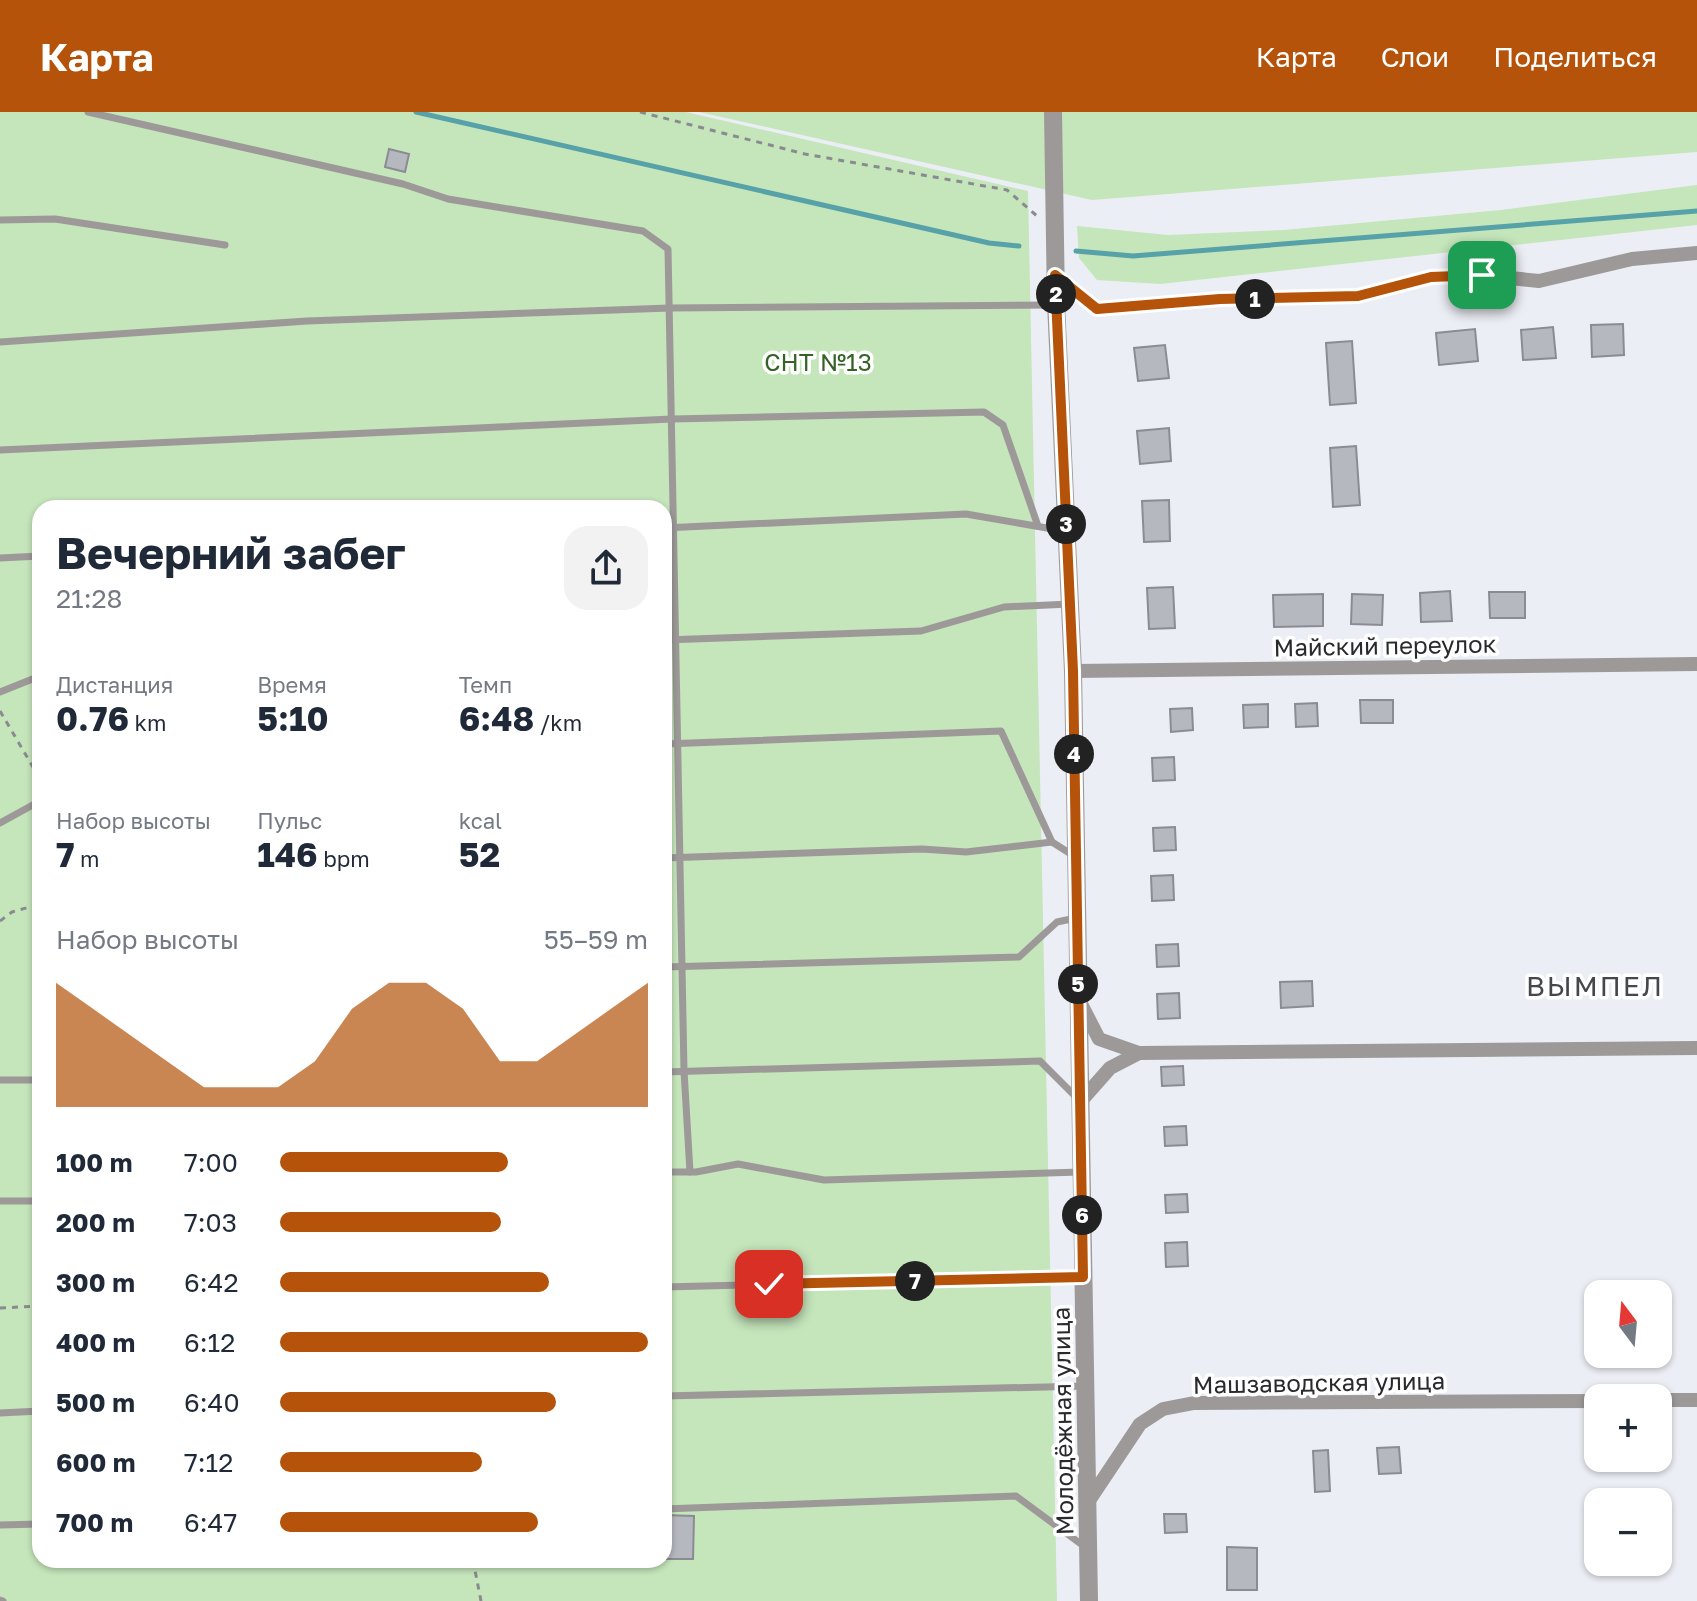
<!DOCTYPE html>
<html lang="ru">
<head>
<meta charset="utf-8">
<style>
  :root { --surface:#fff; --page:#f2f2f3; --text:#1f2937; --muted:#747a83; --accent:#b45309 }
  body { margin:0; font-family:"Golos Text",sans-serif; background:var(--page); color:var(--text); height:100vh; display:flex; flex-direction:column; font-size:30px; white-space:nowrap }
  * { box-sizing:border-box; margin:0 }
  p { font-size:26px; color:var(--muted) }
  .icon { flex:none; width:44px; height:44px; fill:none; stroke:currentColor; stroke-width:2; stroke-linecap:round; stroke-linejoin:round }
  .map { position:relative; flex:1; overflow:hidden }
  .drawer { position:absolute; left:32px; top:388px; width:640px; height:1068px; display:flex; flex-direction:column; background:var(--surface); border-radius:24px; box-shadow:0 2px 6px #0004 }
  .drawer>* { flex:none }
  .needle { width:52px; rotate:344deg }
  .tools { position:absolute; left:1584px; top:1168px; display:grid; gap:16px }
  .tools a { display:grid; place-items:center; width:88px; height:88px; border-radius:16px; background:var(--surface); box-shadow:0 2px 6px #0004; font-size:40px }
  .pin { position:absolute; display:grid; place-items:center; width:68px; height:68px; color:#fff; margin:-34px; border-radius:16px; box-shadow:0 4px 12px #0006 }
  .km { position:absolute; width:40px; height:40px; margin:-20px; border-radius:50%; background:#222; color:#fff; font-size:22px; line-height:40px; text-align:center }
  .round { display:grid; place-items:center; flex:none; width:84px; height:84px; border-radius:24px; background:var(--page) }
  .head { display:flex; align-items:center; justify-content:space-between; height:136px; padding:0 24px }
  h1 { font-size:44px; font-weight:700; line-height:60px }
  .metrics { display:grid; grid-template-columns:repeat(3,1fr); gap:12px; height:136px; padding:8px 24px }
  .metrics div { display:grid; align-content:center }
  .metrics b { font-size:34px; font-weight:700 }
  .metrics small { font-size:22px; font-weight:400 }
  .metrics p { font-size:22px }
  .chart { height:224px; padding:16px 24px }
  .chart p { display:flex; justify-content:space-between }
  .chart svg { width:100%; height:144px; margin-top:8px; fill:var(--accent); opacity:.7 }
  ul { padding:0 24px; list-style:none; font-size:26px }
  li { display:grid; grid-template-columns:128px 96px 1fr; align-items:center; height:60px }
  li i { height:20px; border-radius:10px; background:var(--accent) }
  header { display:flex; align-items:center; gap:48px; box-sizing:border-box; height:112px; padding:0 40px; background:var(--accent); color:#fff }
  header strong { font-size:38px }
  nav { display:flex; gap:44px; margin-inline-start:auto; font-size:28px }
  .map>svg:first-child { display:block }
  .green { fill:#c5e5bb; fill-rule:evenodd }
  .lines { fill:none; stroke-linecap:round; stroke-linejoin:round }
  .stream { stroke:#57a1a8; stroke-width:5 }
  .building { fill:#b6b8bf; stroke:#8b8c93; stroke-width:2 }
  .path { stroke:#8a8b90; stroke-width:3; stroke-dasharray:6 6; stroke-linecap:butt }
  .service { stroke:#9d9999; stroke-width:7 }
  .minor { stroke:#9d9999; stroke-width:14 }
  .tertiary { stroke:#9d9999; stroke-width:18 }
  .route-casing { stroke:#fff; stroke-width:16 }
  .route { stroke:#b45309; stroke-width:10 }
  .labels { text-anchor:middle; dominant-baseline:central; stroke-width:7; stroke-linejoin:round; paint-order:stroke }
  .park-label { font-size:24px; fill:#356225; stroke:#fff }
  .street-label { font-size:24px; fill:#2a2a2d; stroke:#fff }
  .quarter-label { font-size:28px; letter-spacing:2px; fill:#45474c; stroke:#fff }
</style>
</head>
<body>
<header>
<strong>Карта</strong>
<nav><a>Карта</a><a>Слои</a><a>Поделиться</a></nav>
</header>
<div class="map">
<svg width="1697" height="1489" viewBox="0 0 1697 1489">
  <rect width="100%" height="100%" fill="#eceef5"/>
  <g class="green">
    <path d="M0,0H686L1028,79L1057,1489H0ZM40,396H664V1448H40Z"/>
    <path d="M699,0H1697V40L1092,88Z"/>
    <path d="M1697,73V113L1160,172L1097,168L1079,146L1077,114L1168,123L1284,118L1501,98Z"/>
  </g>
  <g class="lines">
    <g class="stream">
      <path d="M416,0L989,131L1019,134"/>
      <path d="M1076,139L1133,144L1697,99"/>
    </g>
  </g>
  <g class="building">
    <path d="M389,37L409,42L405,60L385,55Z"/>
    <path d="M1623,212L1624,243L1592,245L1591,213Z"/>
    <path d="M1553,215L1556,246L1523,248L1521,218Z"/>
    <path d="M1475,217L1478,249L1439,253L1436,221Z"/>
    <path d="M1352,229L1356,291L1330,293L1326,231Z"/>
    <path d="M1165,233L1169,266L1138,269L1134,236Z"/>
    <path d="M1169,316L1171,349L1140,352L1137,319Z"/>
    <path d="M1356,334L1360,393L1333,395L1330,336Z"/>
    <path d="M1169,388L1170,429L1144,430L1142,389Z"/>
    <path d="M1173,475L1175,516L1149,517L1147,476Z"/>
    <path d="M1450,479L1452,509L1421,510L1420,481Z"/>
    <path d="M1489,480H1525V506H1490Z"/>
    <path d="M1323,482V514L1274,515L1273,483Z"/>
    <path d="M1352,482L1383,483L1382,513L1351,512Z"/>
    <path d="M1360,588H1393V611H1361Z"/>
    <path d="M1317,591L1318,614L1296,615L1295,592Z"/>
    <path d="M1268,592V615L1244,616L1243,593Z"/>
    <path d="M1192,596L1193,618L1171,620L1170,597Z"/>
    <path d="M1174,645L1175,668L1153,669L1152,646Z"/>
    <path d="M1175,715L1176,738L1154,739L1153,716Z"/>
    <path d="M1173,763L1174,788L1152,789L1151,764Z"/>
    <path d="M1178,832L1179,854L1157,855L1156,833Z"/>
    <path d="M1312,869L1313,894L1281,896L1280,870Z"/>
    <path d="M1179,881L1180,906L1158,907L1157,882Z"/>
    <path d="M1183,954L1184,973L1162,974L1161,955Z"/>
    <path d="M1186,1014L1187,1033L1165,1034L1164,1015Z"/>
    <path d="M1187,1082L1188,1100L1166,1101L1165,1083Z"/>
    <path d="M1187,1130L1188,1154L1166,1155L1165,1131Z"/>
    <path d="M1399,1335L1401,1361L1379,1362L1377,1336Z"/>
    <path d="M1328,1338L1330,1379L1315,1380L1313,1339Z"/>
    <path d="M1164,1402H1186L1187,1420L1165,1421Z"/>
    <path d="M664,1403L694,1404L693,1447H664Z"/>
    <path d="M1227,1435L1257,1436V1478H1227Z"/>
  </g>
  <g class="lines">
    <g class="path">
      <path d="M640,0L805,42L1007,78L1037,104"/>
      <path d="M0,599L40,667"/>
      <path d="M0,809L12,800L40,792"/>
      <path d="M0,1196L40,1194"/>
      <path d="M473,1448L481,1489"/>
    </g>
    <g class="service">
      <path d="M88,0L403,72L448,87L643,119L668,137L684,959L690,1060"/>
      <path d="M0,108L55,107L225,133"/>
      <path d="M0,230L307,209L670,196L1056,193"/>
      <path d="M0,338L672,307L984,300L1003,313L1038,414"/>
      <path d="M664,416L966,402L1064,419"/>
      <path d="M0,446L40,444"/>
      <path d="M664,528L921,519L1004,495L1070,492"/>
      <path d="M0,580L40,564"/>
      <path d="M664,632L1001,619L1052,730L1074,744"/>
      <path d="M0,711L40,689"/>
      <path d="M664,746L922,737L966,740L1052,730"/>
      <path d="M664,855L1019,845L1057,810L1076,806"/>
      <path d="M664,960L1040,949L1078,987"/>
      <path d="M0,968H40"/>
      <path d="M664,1060H696L738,1052L824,1068L1080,1060"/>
      <path d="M0,1089H40"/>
      <path d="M664,1175L1081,1165"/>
      <path d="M664,1284L1085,1274"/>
      <path d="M0,1301L40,1299"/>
      <path d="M664,1397L1016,1384L1085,1435"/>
      <path d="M0,1413L40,1412"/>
      <path d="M0,1488L3,1489"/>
    </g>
    <g class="minor">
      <path d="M1055,163L1097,197L1220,187L1358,184L1431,165L1482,163L1539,169L1632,147L1697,141"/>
      <path d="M1073,559L1697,552"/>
      <path d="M1081,892L1099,927L1139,941L1697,936"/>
      <path d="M1080,990L1110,956L1139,941"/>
      <path d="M1658,1288H1697"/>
      <path d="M1088,1390L1140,1312L1163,1297L1194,1291L1598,1289"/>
    </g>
    <path class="tertiary" d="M1053,0L1056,191L1073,559L1089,1489"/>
  </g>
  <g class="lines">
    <defs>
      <path id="route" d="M769,1172L1083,1165L1073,559L1055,163L1097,197L1220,187L1358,184L1431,165L1482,163"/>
    </defs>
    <use href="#route" class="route-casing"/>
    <use href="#route" class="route"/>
  </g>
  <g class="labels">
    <g class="park-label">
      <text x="818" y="249">СНТ №13</text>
    </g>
    <g class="street-label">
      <text transform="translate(1385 533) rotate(-1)">Майский переулок</text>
      <text transform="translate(1319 1270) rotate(-1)">Машзаводская улица</text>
      <text transform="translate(1062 1309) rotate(-91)">Молодёжная улица</text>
    </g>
    <g class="quarter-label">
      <text x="1595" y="873">ВЫМПЕЛ</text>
    </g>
  </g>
</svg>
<div class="tools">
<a><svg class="needle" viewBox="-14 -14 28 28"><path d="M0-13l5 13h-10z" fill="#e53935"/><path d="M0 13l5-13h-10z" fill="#747a83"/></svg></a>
<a>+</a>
<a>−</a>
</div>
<div class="pin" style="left:1482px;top:163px;background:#1e9e55"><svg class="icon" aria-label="arrive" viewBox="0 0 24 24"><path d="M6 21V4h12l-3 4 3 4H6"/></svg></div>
<div class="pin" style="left:769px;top:1172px;background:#d93025"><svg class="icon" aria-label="check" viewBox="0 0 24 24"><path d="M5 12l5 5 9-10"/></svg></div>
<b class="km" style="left:1255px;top:187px">1</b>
<b class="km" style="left:1056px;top:182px">2</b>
<b class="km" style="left:1066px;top:412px">3</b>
<b class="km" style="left:1074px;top:642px">4</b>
<b class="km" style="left:1078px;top:872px">5</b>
<b class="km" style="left:1082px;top:1103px">6</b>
<b class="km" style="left:915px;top:1169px">7</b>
<section class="drawer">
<div class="head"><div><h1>Вечерний забег</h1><p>21:28</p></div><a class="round"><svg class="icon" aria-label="share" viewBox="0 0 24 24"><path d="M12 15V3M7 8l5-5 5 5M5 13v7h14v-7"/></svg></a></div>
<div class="metrics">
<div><p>Дистанция</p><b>0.76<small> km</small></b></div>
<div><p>Время</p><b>5:10</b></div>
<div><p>Темп</p><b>6:48<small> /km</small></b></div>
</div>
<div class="metrics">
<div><p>Набор высоты</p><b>7<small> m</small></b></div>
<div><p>Пульс</p><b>146<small> bpm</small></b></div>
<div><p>kcal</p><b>52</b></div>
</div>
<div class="chart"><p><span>Набор высоты</span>55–59 m</p>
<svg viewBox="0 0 160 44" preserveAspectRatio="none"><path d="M0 44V6L10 14L20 22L30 30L40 38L50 38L60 38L70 30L80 14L90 6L100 6L110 14L120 30L130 30L140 22L150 14L160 6V44z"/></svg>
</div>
<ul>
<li><b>100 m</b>7:00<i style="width:62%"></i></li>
<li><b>200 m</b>7:03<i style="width:60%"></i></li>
<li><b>300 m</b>6:42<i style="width:73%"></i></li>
<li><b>400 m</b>6:12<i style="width:100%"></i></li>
<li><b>500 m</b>6:40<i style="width:75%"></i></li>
<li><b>600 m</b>7:12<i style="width:55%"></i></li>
<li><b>700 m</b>6:47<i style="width:70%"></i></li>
</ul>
</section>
</div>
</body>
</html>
